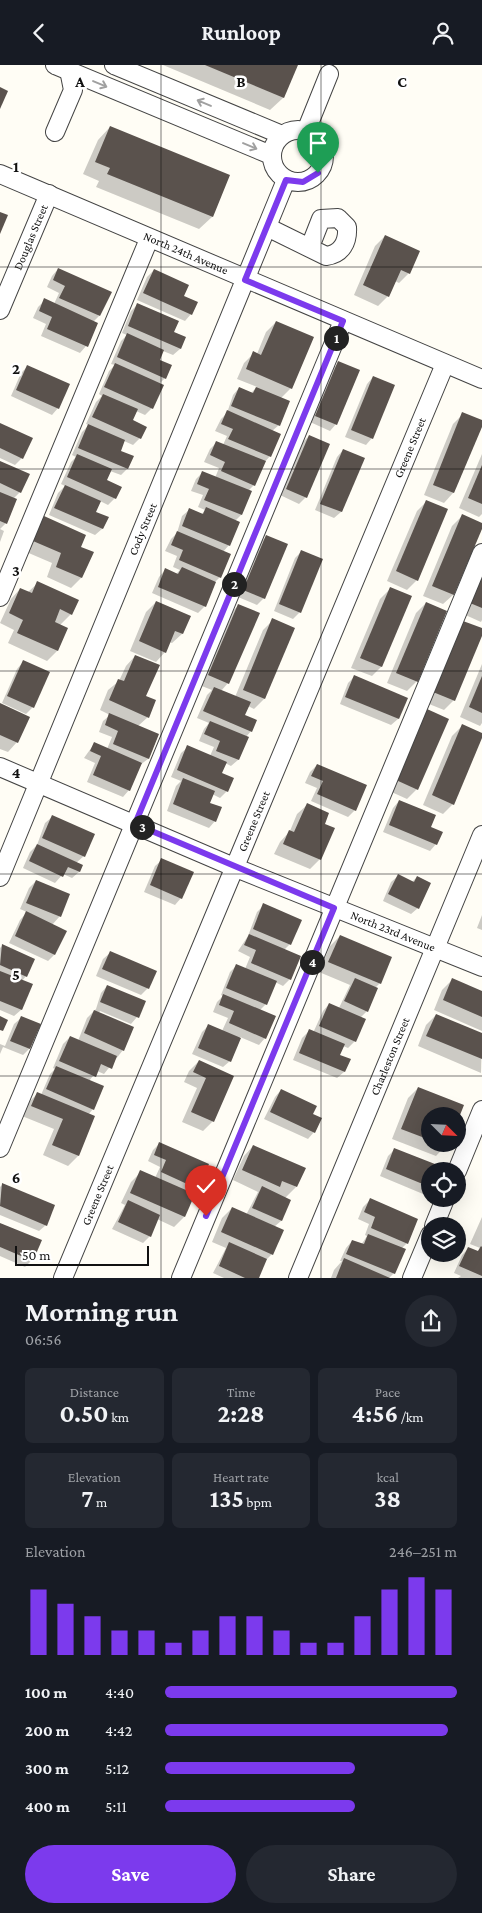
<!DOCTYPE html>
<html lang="en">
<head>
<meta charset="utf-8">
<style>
  :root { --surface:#171b24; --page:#242831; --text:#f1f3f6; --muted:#9ea1a6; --accent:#7c3aed }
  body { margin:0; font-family:"Crimson Pro",serif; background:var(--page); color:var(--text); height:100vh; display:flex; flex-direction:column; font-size:19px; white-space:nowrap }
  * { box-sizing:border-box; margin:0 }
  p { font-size:16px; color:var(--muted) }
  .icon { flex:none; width:28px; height:28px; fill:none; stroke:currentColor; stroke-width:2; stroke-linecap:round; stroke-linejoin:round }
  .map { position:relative; height:1213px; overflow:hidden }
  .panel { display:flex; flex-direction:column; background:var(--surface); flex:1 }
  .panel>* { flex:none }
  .needle { width:32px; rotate:114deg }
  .tools { position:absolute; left:421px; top:1042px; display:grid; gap:10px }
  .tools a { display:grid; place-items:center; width:45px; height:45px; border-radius:50%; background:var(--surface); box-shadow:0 5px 20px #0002; font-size:25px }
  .scale { position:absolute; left:15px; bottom:12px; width:134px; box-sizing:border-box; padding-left:5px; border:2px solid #111; border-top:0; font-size:14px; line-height:18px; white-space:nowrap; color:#111; -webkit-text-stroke:4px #fff; paint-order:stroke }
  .pin { position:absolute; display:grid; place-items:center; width:42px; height:42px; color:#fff; margin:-51px -21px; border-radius:50% 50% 50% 0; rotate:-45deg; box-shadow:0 0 5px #0007 }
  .pin .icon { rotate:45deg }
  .km { position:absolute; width:25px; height:25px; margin:-12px; border-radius:50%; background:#222; color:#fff; font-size:14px; line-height:25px; text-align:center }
  .round { display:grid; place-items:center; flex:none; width:52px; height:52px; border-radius:26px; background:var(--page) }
  .summary { display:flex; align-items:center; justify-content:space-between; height:85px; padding:0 25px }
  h1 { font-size:28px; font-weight:700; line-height:38px }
  .stats { display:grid; grid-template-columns:repeat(3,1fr); gap:8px; height:85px; padding:5px 25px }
  .stats div { display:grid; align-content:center; border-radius:8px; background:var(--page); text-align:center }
  .stats b { font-size:25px; font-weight:700 }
  .stats small { font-size:14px; font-weight:400 }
  .stats p { font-size:14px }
  .chart { height:140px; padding:10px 25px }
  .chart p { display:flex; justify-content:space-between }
  .chart svg { width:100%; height:90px; margin-top:5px; stroke:var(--accent); stroke-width:6 }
  .action { display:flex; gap:10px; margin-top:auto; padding:10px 25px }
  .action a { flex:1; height:58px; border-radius:30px; background:var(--accent); color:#fff; font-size:20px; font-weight:700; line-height:58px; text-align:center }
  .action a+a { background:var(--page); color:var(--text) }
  ul { padding:0 25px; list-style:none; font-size:16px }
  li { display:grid; grid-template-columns:80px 60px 1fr; align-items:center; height:38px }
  li i { height:12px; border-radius:6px; background:var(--accent) }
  header { display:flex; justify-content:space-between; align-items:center; height:65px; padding:0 25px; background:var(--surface); font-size:22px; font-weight:700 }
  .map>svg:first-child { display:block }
  .shadow { fill:#0003 }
  .building { fill:#5a524d }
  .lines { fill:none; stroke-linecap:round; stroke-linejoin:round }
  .minor-casing { stroke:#444; stroke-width:20 }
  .minor { stroke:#fff; stroke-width:18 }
  .oneway { stroke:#a0a0a0 }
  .route-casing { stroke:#fff; stroke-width:10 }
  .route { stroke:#7c3aed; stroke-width:6 }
  .grid { fill:none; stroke:#111; stroke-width:1; stroke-opacity:0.55 }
  .labels { text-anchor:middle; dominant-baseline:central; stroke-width:5; stroke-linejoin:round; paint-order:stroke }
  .street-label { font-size:12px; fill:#111; stroke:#fff }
  .grid-label { font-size:16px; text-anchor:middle; font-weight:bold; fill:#111; stroke:#fff; stroke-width:5; stroke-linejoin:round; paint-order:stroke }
</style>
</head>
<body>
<header><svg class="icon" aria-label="back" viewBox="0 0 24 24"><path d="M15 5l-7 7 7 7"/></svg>Runloop<svg class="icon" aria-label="person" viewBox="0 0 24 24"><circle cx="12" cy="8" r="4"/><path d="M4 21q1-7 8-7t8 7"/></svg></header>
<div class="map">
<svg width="482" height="1213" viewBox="0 0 482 1213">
  <rect width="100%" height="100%" fill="#fffdf5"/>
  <g class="shadow">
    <path d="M163,0H296L283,33L270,45Z"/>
    <path d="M110,62L228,111L212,152L199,164L96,122L99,116L83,109L98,75Z"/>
    <path d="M385,171L409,208L399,218L395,216L388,231L378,241L354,230L375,181Z"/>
    <path d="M58,204L99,251L93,257L86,281L80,288L41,271L46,259L33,253L38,242L45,235L54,239L59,228L47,222L52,211Z"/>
    <path d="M154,205L183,232L191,249L185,256L137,235L147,212Z"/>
    <path d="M138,239L173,267L185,272L180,284L173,290L163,286L158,296L165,313L159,319L152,343L145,350L136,346L131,356L140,373L133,380L124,376L119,386L127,404L121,410L110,406L106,416L115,433L108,440L100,436L95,447L107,453L102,464L95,470L49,450L58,428L65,421L61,419L71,397L76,392L72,390L82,367L89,360L86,359L96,337L102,331L99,329L109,306L115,300L111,299L121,276L127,270L122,268L131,246Z"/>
    <path d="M276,257L291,323L280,334L279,360L272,366L270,391L264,398L254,420L248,426L241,450L235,456L229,480L223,487L220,512L215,517L205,541L198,548L152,528L159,512L165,505L176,509L180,505L173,502L177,491L165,486L171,474L177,468L182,451L189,445L201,450L205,445L198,442L203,430L191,426L196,414L202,408L215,413L219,403L204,397L210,384L217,377L223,380L227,371L215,366L221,354L227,348L233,330L239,323L251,328L257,322L237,314L244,298L254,288L257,289L266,267Z"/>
    <path d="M339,298L336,359L330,366L310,357L332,304Z"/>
    <path d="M28,301L58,343L52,350L11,331L21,308Z"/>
    <path d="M373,312L372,373L366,380L345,372L367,319Z"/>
    <path d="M463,349L482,359L453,428L444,438L424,430L453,359Z"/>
    <path d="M0,360L22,393L15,400L0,393Z"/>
    <path d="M309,371L306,432L299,439L280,430L302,378Z"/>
    <path d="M343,385L363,394L341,447L334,453L315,445L337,392Z"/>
    <path d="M482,389V449L479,452L459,443Z"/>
    <path d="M0,397L20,427L13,434L6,458L0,464Z"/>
    <path d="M427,436L417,515L407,525L387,516L417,446Z"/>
    <path d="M462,451L482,460L453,530L443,539L423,531L452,461Z"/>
    <path d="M45,452L79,482L92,488L81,513L71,523L47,512L52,498L24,486L35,462Z"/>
    <path d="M0,464L4,466L0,477Z"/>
    <path d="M267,471L264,533L257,540L238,532L260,478Z"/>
    <path d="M302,486L300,547L293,554L274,546L295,493Z"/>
    <path d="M482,498V555L481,557L461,548Z"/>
    <path d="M38,518L71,549L60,560L66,563L57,586L47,596L8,578L14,565L0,558L11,534L20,524L28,527Z"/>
    <path d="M390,524L381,602L372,611L351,603L380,534Z"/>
    <path d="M156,537L189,551L182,569L172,578L169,577L165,587L156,597L130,586L146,547Z"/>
    <path d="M426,538L417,616L407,626L387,618L416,548Z"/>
    <path d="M238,541L228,618L221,626L235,632L263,565L273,555L293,563L264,634L254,644L248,641L244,650L251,666L246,672L238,695L231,701L225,698L220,709L227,726L220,733L212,729L208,738L215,756L209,763L167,746L176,721L181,716L171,712L181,688L188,682L210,691L214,682L199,676L204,664L209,658L197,653L207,630L212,625L199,620L228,550Z"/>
    <path d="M482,565L454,635L444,645L424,637Z"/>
    <path d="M135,591L148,652L138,661L158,670L148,694L140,700L129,725L123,732L87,717L95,698L84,693L94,679L107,684L112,672L99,667L103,656L110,650L100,645L108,625L119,616L126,601Z"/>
    <path d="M23,597L33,642L26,649L2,638L17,604Z"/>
    <path d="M482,599V658L480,661L460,652Z"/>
    <path d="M355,611L407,634L398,654L391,660L340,639L348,618Z"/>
    <path d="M0,640L17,677L8,687L0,684Z"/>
    <path d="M427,646L417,724L407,734L387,725L417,656Z"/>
    <path d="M462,661L482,670L453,739L443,749L423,740L452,671Z"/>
    <path d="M317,700L355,745L348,752L311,736L317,723L305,718L310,707Z"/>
    <path d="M399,736L429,763L436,779L430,786L383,767L393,743Z"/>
    <path d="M307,740L323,759L320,794L310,804L274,789L280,777L290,766L297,749Z"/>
    <path d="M52,752L93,770L84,791L76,798L82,801L79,807L72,813L63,809L55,818L23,803L30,787L37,780L45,758Z"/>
    <path d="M162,795L181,833L175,840L144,827L155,801Z"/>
    <path d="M398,811L412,817L417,812L418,843L411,849L383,836L391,817Z"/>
    <path d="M36,816L60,851L52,860L54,890L48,896L9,878L20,855L27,847L20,844L29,823Z"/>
    <path d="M264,840L290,879L284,885L290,914L283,921L275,917L266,939L260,945L265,973L259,980L240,972L230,996L223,1002L192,989L202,967L209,960L222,966L228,953L213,947L217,937L223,931L221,930L230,907L237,900L245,904L250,892L238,886L248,871L257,847Z"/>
    <path d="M482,850V865L477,863Z"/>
    <path d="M340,871L380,918L375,923L367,946L360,953L355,976L348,983L343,981L339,991L344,1007L337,1013L293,995L302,973L309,966L313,968L323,946L329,939L339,943L350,920L319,907L330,881Z"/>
    <path d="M2,881L26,911L22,916L31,920L21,945L14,951L0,945V883Z"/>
    <path d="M110,888L148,923L141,930L96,911L103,894Z"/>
    <path d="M452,915L482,927V966L434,945L442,925Z"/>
    <path d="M107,921L137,952L131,959L100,946L99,948L123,985L104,1009L97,1006L89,1016L93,1044L88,1050L93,1052L78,1091L68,1101L43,1090L54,1064L22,1051L27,1039L37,1029L41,1030L50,1009L55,1004L53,1003L63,979L70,972L78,976L87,953L96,944L101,928Z"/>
    <path d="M436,950L482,970L481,1008L418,981L426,960Z"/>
    <path d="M21,953L39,960L29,984L23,990L3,982L0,989V979L5,981L14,959Z"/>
    <path d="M199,996L232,1011L213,1056L203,1066L182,1057L197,1023L184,1017L189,1006Z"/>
    <path d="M418,1023L462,1041L458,1052L430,1051V1079H447L436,1091L392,1074L408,1033Z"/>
    <path d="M281,1025L312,1050L314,1067L308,1074L264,1054L275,1032Z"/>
    <path d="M160,1078L197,1123L191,1129L193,1130L184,1152L174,1162L157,1154L150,1171L143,1178L112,1164L125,1140L121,1138L131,1117L141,1107L155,1113L160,1102L148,1096L153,1085Z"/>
    <path d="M253,1081L296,1122L285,1133L290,1135L281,1156L274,1162L272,1189L265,1196L257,1213H224L213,1208L226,1183L212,1177L222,1153L232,1143L246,1150L258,1127L233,1115L244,1091Z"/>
    <path d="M395,1084L438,1102L436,1106H430V1122L423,1129L380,1111L388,1091Z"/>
    <path d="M2,1120L46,1160L39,1166L0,1150V1122Z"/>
    <path d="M370,1135L407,1178L401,1184L394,1208L389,1213H331L334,1205L342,1196H340L346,1183L352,1176L361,1180L367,1171L365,1170L369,1159L358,1154L363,1142Z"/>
    <path d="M482,1152V1213H458L461,1211L454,1208L462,1190L469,1183L477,1187L480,1183L470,1179Z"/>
    <path d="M0,1159L32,1195L25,1202L0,1191Z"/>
  </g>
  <g class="building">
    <path d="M205,0H298L284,33Z"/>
    <path d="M0,22L8,26L0,44Z"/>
    <path d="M110,61L230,110L213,152L107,109L110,103L95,97Z"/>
    <path d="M0,147L8,150L0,169Z"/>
    <path d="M385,170L420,186L410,209L401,205L389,232L363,220Z"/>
    <path d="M58,203L112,227L100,251L59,233L65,221L53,215Z"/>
    <path d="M154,204L189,220L184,231L198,237L192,250L143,228Z"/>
    <path d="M44,233L98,258L88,282L47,264L52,252L39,246Z"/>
    <path d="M137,238L179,256L174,267L186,272L181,284L128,261Z"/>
    <path d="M276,256L314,272L292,324L246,304L253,286L261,290Z"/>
    <path d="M127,268L164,285L160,295L172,300L166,314L117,292Z"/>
    <path d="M338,296L360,305L337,360L315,351Z"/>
    <path d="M115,298L164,320L153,344L104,322Z"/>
    <path d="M27,300L70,319L59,344L16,325Z"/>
    <path d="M373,311L395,320L373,374L351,365Z"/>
    <path d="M239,322L253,328L256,322L290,336L280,361L231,341Z"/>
    <path d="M103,329L138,344L133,355L147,362L141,374L92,352Z"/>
    <path d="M227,345L281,369L271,392L228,374L233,364L221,359Z"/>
    <path d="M462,347L482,355V362L454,428L433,420Z"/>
    <path d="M0,358L33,373L23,394L0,383Z"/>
    <path d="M88,359L125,375L121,386L134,391L128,404L78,383Z"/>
    <path d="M309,370L330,379L307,433L286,424Z"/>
    <path d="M216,376L266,396L255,421L221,406L225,397L210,390Z"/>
    <path d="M343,384L365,393L342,447L320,439Z"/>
    <path d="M77,389L112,404L107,415L122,422L116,434L67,412Z"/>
    <path d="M0,396L30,409L21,428L0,418Z"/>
    <path d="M482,400V439L468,433Z"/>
    <path d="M202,406L252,426L242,450L204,435L209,424L197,419Z"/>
    <path d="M65,420L101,436L96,447L109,452L103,464L54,443Z"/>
    <path d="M0,427L17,434L7,459L0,456Z"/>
    <path d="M426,435L448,444L418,516L396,506Z"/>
    <path d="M206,442L240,457L230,481L182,461L189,443L203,449Z"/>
    <path d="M462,449L482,458V464L454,530L432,521Z"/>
    <path d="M44,451L86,470L81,482L94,487L82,513L56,502L61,488L33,476Z"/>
    <path d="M177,466L231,489L221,513L179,495L183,485L171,480Z"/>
    <path d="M266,470L288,479L265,534L243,525Z"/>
    <path d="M301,485L323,494L301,548L279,539Z"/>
    <path d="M182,502L216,517L206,542L158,522L165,503L178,509Z"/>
    <path d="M482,510V543L470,538Z"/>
    <path d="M37,516L79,535L72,550L60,544L55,557L68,563L58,586L17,568L23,555L9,548L20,523L32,528Z"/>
    <path d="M390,522L412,531L382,602L360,593Z"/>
    <path d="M156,536L191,551L183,569L175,566L166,588L139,576Z"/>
    <path d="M426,537L447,546L418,617L396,608Z"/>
    <path d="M238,539L260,548L229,619L208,610Z"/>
    <path d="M272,553L295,563L265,634L243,625Z"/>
    <path d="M463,556L482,563V571L455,636L433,627Z"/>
    <path d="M135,590L160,600L146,631L156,635L149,653L109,635L118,614L124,616Z"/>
    <path d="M23,595L50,607L34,643L7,631Z"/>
    <path d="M354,610L408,633L399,654L345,632Z"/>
    <path d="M482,611V648L469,642Z"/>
    <path d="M214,622L251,637L245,650L257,655L252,667L203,646Z"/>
    <path d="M0,638L30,652L18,678L0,670Z"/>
    <path d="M427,644L449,654L418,725L396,715Z"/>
    <path d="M109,648L159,669L149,694L113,679L118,666L105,660Z"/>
    <path d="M210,656L249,672L239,695L216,686L220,676L204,669Z"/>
    <path d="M462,659L482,668V673L454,740L432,730Z"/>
    <path d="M94,677L142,698L130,726L93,710L101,691L90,686Z"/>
    <path d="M187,680L227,697L222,708L234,713L228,727L177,705Z"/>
    <path d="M317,699L367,720L356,746L317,729L323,716L311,711Z"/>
    <path d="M183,713L215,726L210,738L222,742L216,757L173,739Z"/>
    <path d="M399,735L436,750L431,762L443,767L437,780L389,760Z"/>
    <path d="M307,738L329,748L325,759L335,763L321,795L283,779L289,765L294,767Z"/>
    <path d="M52,750L95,769L85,792L42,773Z"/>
    <path d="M37,779L83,800L80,807L68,802L63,812L29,796Z"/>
    <path d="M161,793L194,807L182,834L150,820Z"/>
    <path d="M398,809L414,817L417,811L431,818L419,844L388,829Z"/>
    <path d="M36,815L70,829L61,852L26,838Z"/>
    <path d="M263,838L302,855L291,880L253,864Z"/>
    <path d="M26,846L67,866L55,890L15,871Z"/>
    <path d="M249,869L301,891L291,915L251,898L256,885L244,880Z"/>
    <path d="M340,870L392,892L381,919L328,897Z"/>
    <path d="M2,879L35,894L27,912L0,900Z"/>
    <path d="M110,886L157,906L149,924L102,904Z"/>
    <path d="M236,899L277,916L267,940L226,923Z"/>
    <path d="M0,906L33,919L22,945L0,936Z"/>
    <path d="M355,913L378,923L368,947L344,936Z"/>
    <path d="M452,913L482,926V952L443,935Z"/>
    <path d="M107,920L146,936L139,953L100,937Z"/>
    <path d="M223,929L276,951L266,974L229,958L234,946L219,940Z"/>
    <path d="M329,938L366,954L356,977L319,961Z"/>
    <path d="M94,945L134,962L124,986L84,968Z"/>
    <path d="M436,949L482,968V994L426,971Z"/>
    <path d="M0,951L8,955L3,966L0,965Z"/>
    <path d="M21,951L41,959L30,984L10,976Z"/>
    <path d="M208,959L241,973L231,997L198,983Z"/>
    <path d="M309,964L345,979L340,990L351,994L345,1007L299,988Z"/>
    <path d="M70,971L117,991L112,1004L101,999L96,1012L59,996Z"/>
    <path d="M199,995L234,1011L214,1057L191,1047L206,1013L193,1007Z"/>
    <path d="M56,1001L104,1021L94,1045L46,1024Z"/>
    <path d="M418,1022L464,1040L458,1055V1051H430V1075L401,1064Z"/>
    <path d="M281,1024L317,1041L313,1049L322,1053L315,1068L270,1047Z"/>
    <path d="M37,1027L95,1051L79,1091L52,1080L63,1054L31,1041Z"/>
    <path d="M159,1077L209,1099L198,1124L161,1107L166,1095L154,1090Z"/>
    <path d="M253,1080L306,1103L297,1122L282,1116L280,1122L242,1105Z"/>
    <path d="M394,1083L440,1101L438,1106H430V1122L386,1104Z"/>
    <path d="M140,1105L195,1129L185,1152L130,1128Z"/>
    <path d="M2,1118L55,1140L47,1161L0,1141Z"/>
    <path d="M262,1121L291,1135L282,1156L252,1143Z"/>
    <path d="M370,1133L418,1154L408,1179L371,1163L375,1152L364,1147Z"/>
    <path d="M128,1135L160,1150L151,1172L118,1157Z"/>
    <path d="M232,1142L284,1165L273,1190L221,1167Z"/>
    <path d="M0,1158L42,1175L33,1196L0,1182Z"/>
    <path d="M368,1169L406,1184L395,1209L346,1189L352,1175L364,1179Z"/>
    <path d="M229,1177L267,1194L259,1213H245L219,1201Z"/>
    <path d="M481,1181L482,1182V1211L459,1201L468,1182L478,1186Z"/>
    <path d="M344,1193L390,1213H336Z"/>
  </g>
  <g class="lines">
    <defs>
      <g id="minor">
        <path d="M55,0L271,90"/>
        <path d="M114,0L282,70"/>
        <circle cx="298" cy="91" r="26"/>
        <path d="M306,66L329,9"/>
        <path d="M55,67L73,25L68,0"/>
        <path id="s1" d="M0,109L482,314"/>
        <path d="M267,162L326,191C342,189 348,177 347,162L338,153L321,154L310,182"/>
        <path id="s2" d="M0,245L49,129"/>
        <path d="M0,532L149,174"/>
        <path id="s3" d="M0,702L236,803L482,902"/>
        <path id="s4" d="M0,812L286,115"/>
        <path d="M0,1083L343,256"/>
        <path d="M457,1106L482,1045"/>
        <path d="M434,1161L445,1134"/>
        <path id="s5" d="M63,1213L445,299"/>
        <path d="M181,1213L482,488"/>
        <path id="s6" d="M298,1213L482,770"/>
        <path d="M412,1213L430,1170"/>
      </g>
    </defs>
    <use href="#minor" class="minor-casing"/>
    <use href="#minor" class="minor"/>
  </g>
  <defs><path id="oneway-shaft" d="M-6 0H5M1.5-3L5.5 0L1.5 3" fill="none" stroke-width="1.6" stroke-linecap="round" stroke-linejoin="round" transform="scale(1.25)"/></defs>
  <g class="oneway">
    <use href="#oneway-shaft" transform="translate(100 19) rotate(23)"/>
    <use href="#oneway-shaft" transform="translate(204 38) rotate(-157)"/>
    <use href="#oneway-shaft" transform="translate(250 81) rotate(23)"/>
  </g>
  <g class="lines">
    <defs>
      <path id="route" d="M206,1151L334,843L135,759L343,256L245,215L286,115L303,117L318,108"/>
    </defs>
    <use href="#route" class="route-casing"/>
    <use href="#route" class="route"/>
  </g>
  <path class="grid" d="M161,0V1213M321,0V1213M0,202H482M0,404H482M0,606H482M0,809H482M0,1011H482"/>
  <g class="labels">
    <g class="street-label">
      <text stroke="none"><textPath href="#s2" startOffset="79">Douglas Street</textPath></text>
      <text stroke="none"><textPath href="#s1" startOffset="202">North 24th Avenue</textPath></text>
      <text stroke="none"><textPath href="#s5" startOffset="900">Greene Street</textPath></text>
      <text stroke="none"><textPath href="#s4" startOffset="376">Cody Street</textPath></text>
      <text stroke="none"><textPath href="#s5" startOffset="495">Greene Street</textPath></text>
      <text stroke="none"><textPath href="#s3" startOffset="426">North 23rd Avenue</textPath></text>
      <text stroke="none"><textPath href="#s6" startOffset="240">Charleston Street</textPath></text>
      <text stroke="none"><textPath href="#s5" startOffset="90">Greene Street</textPath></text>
    </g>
  </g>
  <g class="grid-label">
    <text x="80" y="22">A</text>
    <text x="241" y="22">B</text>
    <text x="402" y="22">C</text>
    <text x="16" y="107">1</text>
    <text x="16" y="309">2</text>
    <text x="16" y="511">3</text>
    <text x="16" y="713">4</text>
    <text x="16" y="915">5</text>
    <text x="16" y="1118">6</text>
  </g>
</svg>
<div class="tools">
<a><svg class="needle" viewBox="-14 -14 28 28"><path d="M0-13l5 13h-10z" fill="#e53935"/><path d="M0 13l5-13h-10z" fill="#9ea1a6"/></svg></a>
<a><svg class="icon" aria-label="locate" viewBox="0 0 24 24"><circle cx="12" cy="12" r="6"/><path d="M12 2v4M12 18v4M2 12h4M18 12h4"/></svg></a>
<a><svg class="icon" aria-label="layers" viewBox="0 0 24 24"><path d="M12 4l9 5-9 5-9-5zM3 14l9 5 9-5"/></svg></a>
</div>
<div class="scale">50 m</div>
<div class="pin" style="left:318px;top:108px;background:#1e9e55"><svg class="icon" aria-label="arrive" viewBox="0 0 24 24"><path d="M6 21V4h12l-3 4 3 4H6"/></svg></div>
<div class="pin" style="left:206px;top:1151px;background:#d93025"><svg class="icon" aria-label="check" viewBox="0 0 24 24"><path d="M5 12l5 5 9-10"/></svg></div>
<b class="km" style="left:336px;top:273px">1</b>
<b class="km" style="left:234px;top:519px">2</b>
<b class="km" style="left:142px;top:762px">3</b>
<b class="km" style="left:312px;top:897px">4</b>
</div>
<section class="panel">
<div class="summary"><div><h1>Morning run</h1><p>06:56</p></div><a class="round"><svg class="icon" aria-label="share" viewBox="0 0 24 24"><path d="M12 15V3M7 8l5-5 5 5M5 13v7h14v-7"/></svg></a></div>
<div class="stats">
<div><p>Distance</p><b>0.50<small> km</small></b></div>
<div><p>Time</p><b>2:28</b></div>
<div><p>Pace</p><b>4:56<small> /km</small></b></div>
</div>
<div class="stats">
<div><p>Elevation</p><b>7<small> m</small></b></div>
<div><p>Heart rate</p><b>135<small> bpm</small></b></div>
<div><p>kcal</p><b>38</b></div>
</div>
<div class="chart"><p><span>Elevation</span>246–251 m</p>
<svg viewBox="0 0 160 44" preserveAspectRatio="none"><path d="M5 44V12M15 44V19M25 44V25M35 44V32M45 44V32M55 44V38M65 44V32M75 44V25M85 44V25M95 44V32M105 44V38M115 44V38M125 44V25M135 44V12M145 44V6M155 44V12"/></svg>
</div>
<ul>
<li><b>100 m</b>4:40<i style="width:100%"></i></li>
<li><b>200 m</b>4:42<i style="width:97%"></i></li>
<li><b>300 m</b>5:12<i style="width:65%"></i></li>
<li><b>400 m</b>5:11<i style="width:65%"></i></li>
</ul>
<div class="action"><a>Save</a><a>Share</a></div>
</section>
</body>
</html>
